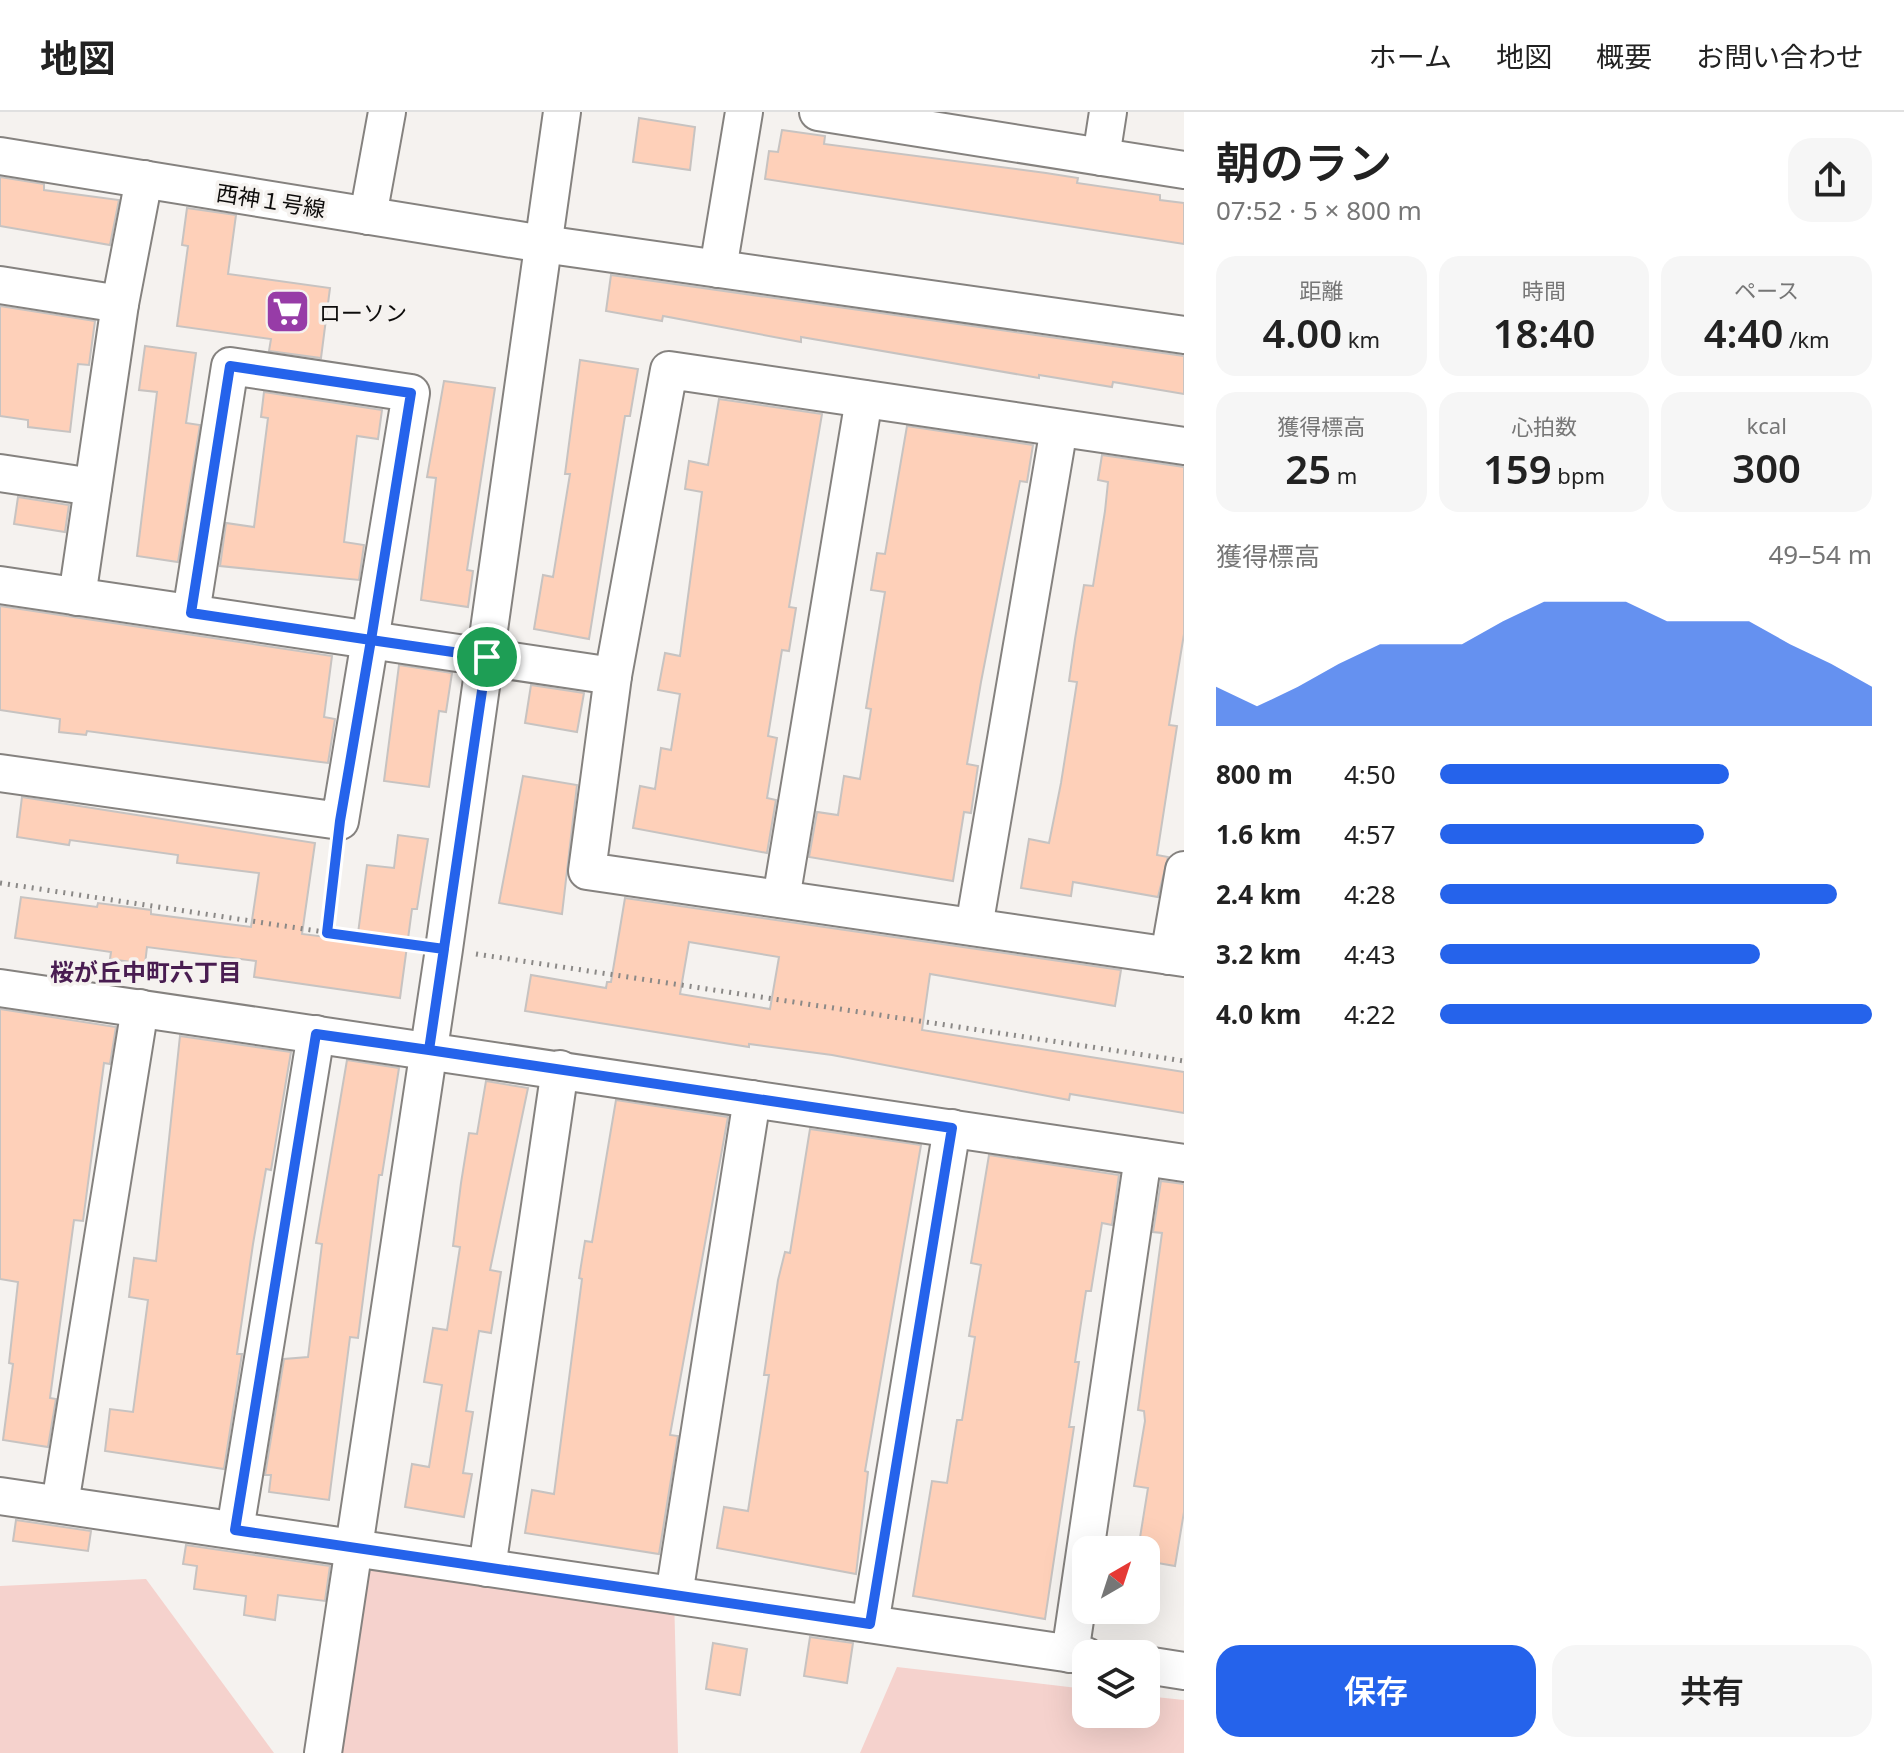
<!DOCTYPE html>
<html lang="ja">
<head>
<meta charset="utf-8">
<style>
  :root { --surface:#fff; --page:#f6f6f6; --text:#222; --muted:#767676; --line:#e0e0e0; --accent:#2563eb }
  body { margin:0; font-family:"Noto Sans","Noto Sans JP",sans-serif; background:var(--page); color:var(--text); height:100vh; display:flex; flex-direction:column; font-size:30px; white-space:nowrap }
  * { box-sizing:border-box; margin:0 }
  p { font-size:26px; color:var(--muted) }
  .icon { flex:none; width:44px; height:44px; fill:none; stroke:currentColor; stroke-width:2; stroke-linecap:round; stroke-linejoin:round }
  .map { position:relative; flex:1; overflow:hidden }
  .side { display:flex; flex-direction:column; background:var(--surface); width:720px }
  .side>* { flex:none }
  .needle { width:52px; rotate:39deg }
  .controls { position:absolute; left:1072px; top:1424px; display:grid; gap:16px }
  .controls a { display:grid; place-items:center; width:88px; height:88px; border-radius:16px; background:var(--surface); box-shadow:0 8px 32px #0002; font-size:40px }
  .pin { position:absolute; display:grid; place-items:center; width:68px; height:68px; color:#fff; margin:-34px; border:4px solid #fff; border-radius:50%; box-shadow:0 2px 8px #0007 }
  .round { display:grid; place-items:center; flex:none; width:84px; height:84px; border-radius:24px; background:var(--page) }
  .summary { display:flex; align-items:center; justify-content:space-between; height:136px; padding:0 32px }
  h1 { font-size:44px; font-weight:600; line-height:60px }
  .stats { display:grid; grid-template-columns:repeat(3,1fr); gap:12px; height:136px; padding:8px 32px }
  .stats div { display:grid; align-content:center; border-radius:20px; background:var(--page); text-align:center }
  .stats b { font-size:40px; font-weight:600 }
  .stats small { font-size:22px; font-weight:400 }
  .stats p { font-size:22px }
  .chart { height:224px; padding:16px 32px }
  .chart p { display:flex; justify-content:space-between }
  .chart svg { width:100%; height:144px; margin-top:8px; fill:var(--accent); opacity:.7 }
  .action { display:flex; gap:16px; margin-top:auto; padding:16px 32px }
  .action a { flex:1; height:92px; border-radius:24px; background:var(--accent); color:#fff; font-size:32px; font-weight:600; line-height:92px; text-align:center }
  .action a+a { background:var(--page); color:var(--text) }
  ul { padding:0 32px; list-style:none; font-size:26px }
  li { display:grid; grid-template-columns:128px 96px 1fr; align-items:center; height:60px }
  li i { height:20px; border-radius:10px; background:var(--accent) }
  header { display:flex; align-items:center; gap:48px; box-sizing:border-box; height:112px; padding:0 40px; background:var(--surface); border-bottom:2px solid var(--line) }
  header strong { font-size:38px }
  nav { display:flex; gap:44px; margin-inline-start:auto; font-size:28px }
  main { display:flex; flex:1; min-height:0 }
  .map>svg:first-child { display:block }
  .green { fill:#f5d2cd }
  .building { fill:#fed0b9; stroke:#c7c3c1; stroke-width:2; fill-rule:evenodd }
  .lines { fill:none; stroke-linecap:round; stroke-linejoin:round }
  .minor-casing { stroke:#85827f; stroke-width:40 }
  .path { stroke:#8b8987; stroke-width:5; stroke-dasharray:2 6; stroke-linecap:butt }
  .minor { stroke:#fff; stroke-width:36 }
  .route-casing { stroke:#fff; stroke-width:16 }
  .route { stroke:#2563eb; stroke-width:10 }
  .labels { text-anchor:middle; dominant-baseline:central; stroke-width:7; stroke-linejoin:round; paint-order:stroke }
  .street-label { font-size:22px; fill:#0d0c0b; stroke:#f5f2ef }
  .poi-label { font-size:22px; fill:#0d0c0b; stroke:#f5f2ef; text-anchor:start }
  .neighbourhood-label { font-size:24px; font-weight:bold; fill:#491d51; stroke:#f5f2ef }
</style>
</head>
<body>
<header>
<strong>地図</strong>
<nav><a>ホーム</a><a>地図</a><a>概要</a><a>お問い合わせ</a></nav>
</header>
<main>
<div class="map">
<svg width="1184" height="1641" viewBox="0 0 1184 1641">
  <rect width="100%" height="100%" fill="#f5f2ef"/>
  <g class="green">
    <path d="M355,1436L674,1483L678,1641H323Z"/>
    <path d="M146,1467L274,1641H0V1474Z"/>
    <path d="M897,1555L1086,1577V1602H1146V1584L1184,1588V1641H860Z"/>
  </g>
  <g class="building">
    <path d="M639,6L695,15L690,58L633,50Z"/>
    <path d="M782,18L825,24L824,32L1046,61L1078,66L1077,71L1160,83V88L1184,91V132L765,67L769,39L778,40Z"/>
    <path d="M0,65L44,72V78L119,88L110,133L0,114Z"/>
    <path d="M187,96L236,103L228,162L330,176L321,246L269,239L271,227L177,214L188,134L182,133Z"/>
    <path d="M611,163L1184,244V282L1113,270L1112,275L1039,263V266L801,225V230L663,204L662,209L606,199Z"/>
    <path d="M0,194L95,209L89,253L78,252L70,320L28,315V308L0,304Z"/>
    <path d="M145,234L196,241L186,311L200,313L178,450L137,444L157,280L139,278Z"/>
    <path d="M580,248L638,257L630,304H625L589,527L534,517L543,463L553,465L570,362H565Z"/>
    <path d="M444,269L495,276L467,458L473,459L468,495L421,488L436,366L427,365Z"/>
    <path d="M264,280L382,298L378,327L357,324L344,430L364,433L359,468L220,454L226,411L254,415L268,306L261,305Z"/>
    <path d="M719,287L822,302L789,495L796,496L789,539L782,538L768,624L777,626L767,686L776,688L767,741L633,716L640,674L655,677L661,636L671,638L680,582L658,578L665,541L680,544L702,380L685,377L689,349L708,353Z"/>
    <path d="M907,314L1033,333L1027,370L1020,369L981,570L967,652L978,654L971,701L964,700L953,769L809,745L817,700L838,703L844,664L860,667L871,597L866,596L885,480L871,478L877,441L885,442Z"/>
    <path d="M1102,343L1184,355V522L1169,613L1177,614L1157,743L1168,745L1158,785L1073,770L1071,784L1021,776L1029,727L1049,731L1061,671L1077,570L1069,569L1075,527L1084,473L1093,474L1105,399L1108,370L1098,368Z"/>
    <path d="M18,385L69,393L65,420L14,412Z"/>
    <path d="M0,494L332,544L324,605L335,607L328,651L87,619L86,623L59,620L60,607L0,598Z"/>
    <path d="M399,553L452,561L446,600L439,599L429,675L384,669Z"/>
    <path d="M531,573L584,581L577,620L525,611Z"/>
    <path d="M523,664L577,673L562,802L499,791Z"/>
    <path d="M22,685L315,731L302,822L357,829L367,753L394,756L398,723L428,727L417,797H412L400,886L254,865L256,849L147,835L145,852L110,847L111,840L15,826L21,785L97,795L98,791L151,798V802L251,815L259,761L177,751L178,743L70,728L69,733L17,725Z"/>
    <path d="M625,786L1121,858L1115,894L930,862L922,918L1184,960V1001L1070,982L1069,988L832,943L749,932V935L525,899L531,863L606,876L607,870H611ZM689,830L779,845L770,897L680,882Z"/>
    <path d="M0,897L116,915L110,952L104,951L83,1109L74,1108L50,1286L56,1287L48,1335L3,1328L13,1252L9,1251L18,1170L0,1167Z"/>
    <path d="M180,924L291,940L271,1058L266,1057L253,1132L237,1242H242L224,1357L105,1339L110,1297L133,1300L148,1188L129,1185L134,1146L156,1149Z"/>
    <path d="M347,948L399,956L382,1063H379L358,1226L350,1225L329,1388L269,1380L271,1363H265L284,1247L308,1245L322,1132L316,1131Z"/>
    <path d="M486,969L528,976L490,1158L501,1160L491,1221L479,1219L466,1299L473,1300L463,1361L472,1362L464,1405L405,1395L412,1352L429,1355L442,1273L424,1270L433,1216L447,1218L460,1135L453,1134L461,1071L469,1021L477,1022Z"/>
    <path d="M616,988L728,1005L670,1323L678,1324L659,1442L525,1421L532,1378L554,1382L582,1167L579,1166L585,1129L592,1130Z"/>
    <path d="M810,1017L921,1033L865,1359L868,1360L856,1462L717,1436L724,1395L748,1399L769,1263H764L778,1168L785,1140L790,1141Z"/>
    <path d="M989,1043L1119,1063L1112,1113L1102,1111L1091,1179H1086L1075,1250H1079L1069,1315H1074L1045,1507L913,1484L932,1369L947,1371L957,1308H962L975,1225L969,1224L981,1153L971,1151Z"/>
    <path d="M1161,1069L1184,1072V1400L1175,1454L1146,1449V1438H1138L1148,1376L1134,1374L1145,1309L1144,1299L1138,1298L1162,1121L1153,1120Z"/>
    <path d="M16,1408L91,1419L88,1439L13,1429Z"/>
    <path d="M186,1433L330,1454L325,1489L278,1483L275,1508L244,1503L246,1484L194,1477L197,1454L183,1452Z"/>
    <path d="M810,1525L853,1531L847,1571L804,1564Z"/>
    <path d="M713,1531L747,1537L740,1583L706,1577Z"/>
  </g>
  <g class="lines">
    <defs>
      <g id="minor">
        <path d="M818,0L1184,58"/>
        <path d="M0,44L543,132L1184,223"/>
        <path d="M1101,45L1108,0"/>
        <path d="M368,104L387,0"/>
        <path d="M718,157L744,0"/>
        <path d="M0,173L120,192"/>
        <path d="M0,361L93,375"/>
        <path d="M0,473L613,564L669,258L1184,334"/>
        <path d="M77,485L120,192L144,67"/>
        <path d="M613,564L587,759L1184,846"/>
        <path d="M0,661L340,709L411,281L230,254L191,501"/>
        <path d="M781,787L864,287"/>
        <path d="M974,815L1059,316"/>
        <path d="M1169,844L1184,758"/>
        <path d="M0,876L1184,1051"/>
        <path d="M0,1384L1086,1544"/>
        <path d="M60,1392L140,896"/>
        <path d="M235,1418L316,922"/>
        <path d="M487,1456L560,957"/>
        <path d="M674,1483L752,987"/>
        <path d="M870,1512L952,1016"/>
        <path d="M1070,1542L1143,1045"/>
        <path d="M1146,1553L1184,1559"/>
        <path d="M323,1641L444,837L562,0"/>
      </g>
    </defs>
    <use href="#minor" class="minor-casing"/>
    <g class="path">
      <path d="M0,771L410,833"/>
      <path d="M327,821L336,742"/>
      <path d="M476,842L1184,949"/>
    </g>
    <use href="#minor" class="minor"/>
  </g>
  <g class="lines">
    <defs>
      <path id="route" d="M487,545L371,528L411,281L230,254L191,501L371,528L340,709L327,821L444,837L429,938L316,922L235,1418L870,1512L952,1016L429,938L487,545"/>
    </defs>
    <use href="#route" class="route-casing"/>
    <use href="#route" class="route"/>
  </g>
  <defs>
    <symbol id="supermarket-square" viewBox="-11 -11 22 22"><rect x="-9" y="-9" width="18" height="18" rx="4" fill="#973ca7" stroke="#f5f2ef"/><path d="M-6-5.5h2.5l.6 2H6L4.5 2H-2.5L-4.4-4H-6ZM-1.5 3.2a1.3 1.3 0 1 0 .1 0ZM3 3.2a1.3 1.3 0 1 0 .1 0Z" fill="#fff"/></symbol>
  </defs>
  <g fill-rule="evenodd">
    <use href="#supermarket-square" x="262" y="174" width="51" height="51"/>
  </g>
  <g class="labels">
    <g class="street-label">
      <text transform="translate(271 88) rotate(9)">西神１号線</text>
    </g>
    <g class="poi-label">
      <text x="319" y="200">ローソン</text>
    </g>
    <g class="neighbourhood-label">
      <text x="146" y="859">桜が丘中町六丁目</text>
    </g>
  </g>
</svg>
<div class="controls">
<a><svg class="needle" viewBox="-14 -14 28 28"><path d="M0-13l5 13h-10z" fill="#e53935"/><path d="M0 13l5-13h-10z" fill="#767676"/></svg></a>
<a><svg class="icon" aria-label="layers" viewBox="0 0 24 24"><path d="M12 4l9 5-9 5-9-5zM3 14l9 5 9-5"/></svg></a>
</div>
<div class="pin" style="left:487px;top:545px;background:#1e9e55"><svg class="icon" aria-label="arrive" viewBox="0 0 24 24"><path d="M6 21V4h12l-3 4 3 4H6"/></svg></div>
</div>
<section class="side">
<div class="summary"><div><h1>朝のラン</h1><p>07:52 · 5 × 800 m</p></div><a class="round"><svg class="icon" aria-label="share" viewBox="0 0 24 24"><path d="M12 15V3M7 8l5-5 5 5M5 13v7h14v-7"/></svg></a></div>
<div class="stats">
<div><p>距離</p><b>4.00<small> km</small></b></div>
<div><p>時間</p><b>18:40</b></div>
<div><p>ペース</p><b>4:40<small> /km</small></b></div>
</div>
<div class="stats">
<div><p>獲得標高</p><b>25<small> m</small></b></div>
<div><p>心拍数</p><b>159<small> bpm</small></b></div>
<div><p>kcal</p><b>300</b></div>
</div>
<div class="chart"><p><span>獲得標高</span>49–54 m</p>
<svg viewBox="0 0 160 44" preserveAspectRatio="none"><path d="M0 44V32L10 38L20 32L30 25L40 19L50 19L60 19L70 12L80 6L90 6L100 6L110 12L120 12L130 12L140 19L150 25L160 32V44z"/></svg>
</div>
<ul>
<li><b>800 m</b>4:50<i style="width:67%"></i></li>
<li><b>1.6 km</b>4:57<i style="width:61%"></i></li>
<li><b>2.4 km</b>4:28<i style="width:92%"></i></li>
<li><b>3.2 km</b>4:43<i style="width:74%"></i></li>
<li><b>4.0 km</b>4:22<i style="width:100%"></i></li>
</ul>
<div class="action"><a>保存</a><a>共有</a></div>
</section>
</main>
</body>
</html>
